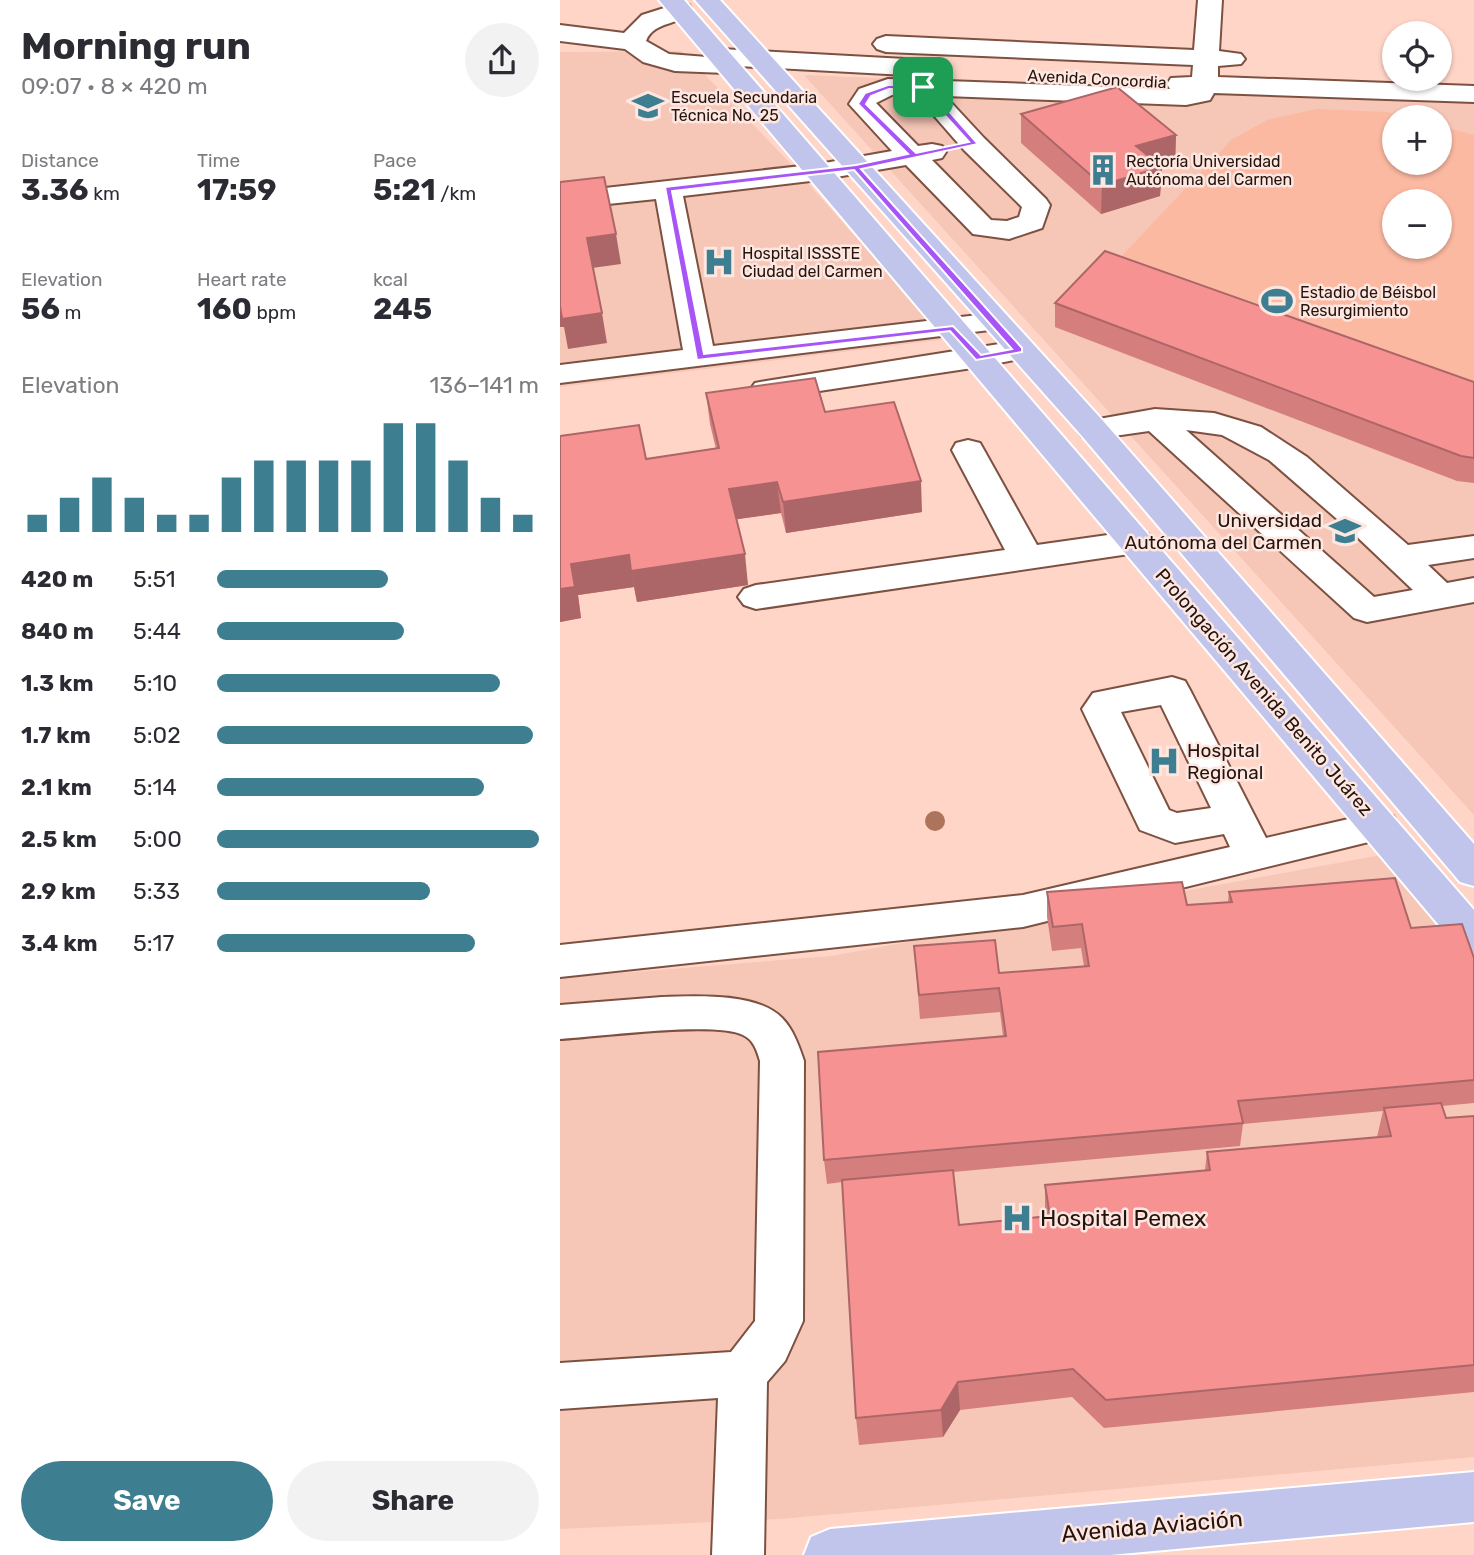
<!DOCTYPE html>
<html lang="en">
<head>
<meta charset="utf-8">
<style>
  :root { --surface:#fff; --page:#f2f2f3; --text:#2b2b33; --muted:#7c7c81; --accent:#3e7e91 }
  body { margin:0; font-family:Rubik,sans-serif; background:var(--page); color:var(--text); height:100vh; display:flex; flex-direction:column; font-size:26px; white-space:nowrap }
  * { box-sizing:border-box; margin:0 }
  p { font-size:23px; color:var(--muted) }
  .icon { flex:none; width:38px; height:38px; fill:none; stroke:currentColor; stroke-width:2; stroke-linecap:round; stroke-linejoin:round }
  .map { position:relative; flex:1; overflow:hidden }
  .sheet { display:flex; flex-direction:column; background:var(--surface); width:560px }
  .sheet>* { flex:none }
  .tools { position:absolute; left:822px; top:21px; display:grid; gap:14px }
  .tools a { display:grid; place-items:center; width:70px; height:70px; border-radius:50%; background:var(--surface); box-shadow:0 2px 5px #0004; font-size:35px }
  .pin { position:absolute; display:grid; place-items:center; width:60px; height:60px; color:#fff; margin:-30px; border-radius:14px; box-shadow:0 4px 10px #0006 }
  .round { display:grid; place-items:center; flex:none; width:74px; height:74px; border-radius:37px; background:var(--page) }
  .overview { display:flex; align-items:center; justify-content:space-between; height:119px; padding:0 21px }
  h1 { font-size:38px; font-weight:700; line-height:52px }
  .stats { display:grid; grid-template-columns:repeat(3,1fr); gap:10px; height:119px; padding:7px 21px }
  .stats div { display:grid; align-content:center }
  .stats b { font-size:30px; font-weight:700 }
  .stats small { font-size:19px; font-weight:400 }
  .stats p { font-size:19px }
  .chart { height:196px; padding:14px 21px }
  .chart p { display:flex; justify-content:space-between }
  .chart svg { width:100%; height:126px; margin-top:7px; stroke:var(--accent); stroke-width:6 }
  .cta { display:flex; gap:14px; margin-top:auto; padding:14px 21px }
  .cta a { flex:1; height:80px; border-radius:42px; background:var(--accent); color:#fff; font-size:28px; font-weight:700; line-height:80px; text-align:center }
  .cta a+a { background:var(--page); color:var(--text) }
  ul { padding:0 21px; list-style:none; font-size:23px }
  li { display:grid; grid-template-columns:112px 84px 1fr; align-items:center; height:52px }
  li i { height:18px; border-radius:9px; background:var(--accent) }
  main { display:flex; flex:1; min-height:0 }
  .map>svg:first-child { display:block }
  .built { fill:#f6c6b7; fill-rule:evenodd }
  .green { fill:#fcb9a2; fill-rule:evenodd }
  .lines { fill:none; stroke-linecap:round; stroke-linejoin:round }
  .minor-casing { stroke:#7d5142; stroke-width:4 }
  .major-casing { stroke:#fff; stroke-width:4 }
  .minor { fill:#fff; fill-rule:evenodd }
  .major { fill:#c1c5eb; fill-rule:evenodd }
  .tree { fill:#ad735b }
  .wall { fill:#d47e7e; fill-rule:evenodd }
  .shaded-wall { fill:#ad6667 }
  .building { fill:#f79293; stroke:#ad6667; stroke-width:2 }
  .route { fill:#a855f7; stroke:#fff; stroke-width:2; fill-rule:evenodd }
  .labels { text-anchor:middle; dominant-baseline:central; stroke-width:5; stroke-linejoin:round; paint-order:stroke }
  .far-street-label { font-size:16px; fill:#25130d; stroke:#fde7e0 }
  .far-poi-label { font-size:16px; fill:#25130d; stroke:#fde7e0; text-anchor:start }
  .poi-label { font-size:19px; fill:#25130d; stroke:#fde7e0; text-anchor:end }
  .street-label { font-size:19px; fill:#25130d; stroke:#fde7e0 }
  .near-poi-label { font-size:23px; fill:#25130d; stroke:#fde7e0; text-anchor:start }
  .near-street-label { font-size:23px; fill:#25130d; stroke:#fde7e0 }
</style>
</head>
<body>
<main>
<section class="sheet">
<div class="overview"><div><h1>Morning run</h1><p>09:07 · 8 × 420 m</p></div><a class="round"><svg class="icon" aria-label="share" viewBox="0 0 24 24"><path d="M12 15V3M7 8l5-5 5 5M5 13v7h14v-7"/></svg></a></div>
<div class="stats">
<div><p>Distance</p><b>3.36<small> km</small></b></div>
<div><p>Time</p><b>17:59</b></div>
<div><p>Pace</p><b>5:21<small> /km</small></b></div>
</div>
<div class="stats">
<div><p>Elevation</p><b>56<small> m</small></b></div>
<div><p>Heart rate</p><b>160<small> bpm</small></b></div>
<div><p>kcal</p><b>245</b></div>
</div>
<div class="chart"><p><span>Elevation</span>136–141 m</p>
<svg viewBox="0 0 160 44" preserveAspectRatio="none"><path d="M5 44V38M15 44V32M25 44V25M35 44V32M45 44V38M55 44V38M65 44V25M75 44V19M85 44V19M95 44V19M105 44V19M115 44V6M125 44V6M135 44V19M145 44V32M155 44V38"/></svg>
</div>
<ul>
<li><b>420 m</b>5:51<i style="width:53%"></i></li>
<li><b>840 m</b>5:44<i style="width:58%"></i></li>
<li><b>1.3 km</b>5:10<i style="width:88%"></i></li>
<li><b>1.7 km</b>5:02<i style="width:98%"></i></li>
<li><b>2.1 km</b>5:14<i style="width:83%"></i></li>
<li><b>2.5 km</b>5:00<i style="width:100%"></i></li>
<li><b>2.9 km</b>5:33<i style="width:66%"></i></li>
<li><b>3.4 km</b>5:17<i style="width:80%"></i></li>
</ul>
<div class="cta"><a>Save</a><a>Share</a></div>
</section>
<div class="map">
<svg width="914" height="1555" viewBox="0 0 914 1555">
  <rect width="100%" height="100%" fill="#ffd5c7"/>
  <g class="built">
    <path d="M122,51L227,160L387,339L0,387V52Z"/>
    <path d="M244,75L914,102V815ZM835,117H880V163H835ZM835,201H880V247H835Z"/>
    <path d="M821,855L914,963V1457L220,1519L0,1529V978L271,956Z"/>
  </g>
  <path class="green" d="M757,109L827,112L846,117H835V163H880V126L914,135V483L495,327L671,140L707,120ZM835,201H880V247H835Z"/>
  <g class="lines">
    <defs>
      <g id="minor">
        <path d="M638,0H662L659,51L681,54L685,59L681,64L658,66V77L914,86V102L654,93L650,100L626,105L385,96L424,138L486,199L490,205L482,228L449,239L413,234L346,165L259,180L123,196L153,346L435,313L446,316L450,322L446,328L0,383V365L123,350L96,199L0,209V193L259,164L332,151L289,104L299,89L328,79L610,89L607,84L611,78L632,77L633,65L326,52L317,49L313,44L317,39L326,36L634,50ZM332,95H356L404,150L462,207L459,217L447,221L431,220L372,160L382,158L386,152L382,146L372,144L358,146L316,103Z"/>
        <path d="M120,3L129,5L132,10C122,26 94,20 86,41L109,54L147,57L151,52L160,49L364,60L373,63L377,68L373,73L364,76L178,66L175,70L166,73L115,71L83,62L65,49L0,41V25L64,33L82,15Z"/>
        <path d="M458,341L469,343L473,350L469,357L419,367L206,399L195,397L190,390L195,383L206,381Z"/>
        <path d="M595,409L654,413L701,427L747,457L848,545L914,536V558L868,565L887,583L914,578V602L807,622L794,618L589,431L533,439L522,436L517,429L522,422ZM626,430L662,435L709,460L792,532L853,590L814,597Z"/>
        <path d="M408,440L420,443L424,450L477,545L576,531L588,534L593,542L588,550L576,553L196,609L184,605L178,597L184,589L196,585L445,550L392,450L396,443Z"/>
        <path d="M612,677L625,681L630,690L706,838L819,812L833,816L839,826L833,836L463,927L0,977V945L463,895L670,847L664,834L615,843L580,830L522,709L533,693ZM601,705L651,808L617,813L609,810L561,712Z"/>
        <path d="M102,997C135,996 197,992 222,1018C233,1029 239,1046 244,1061L243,1321L225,1361L207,1382L204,1555H152L158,1398L0,1409V1363L171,1352L195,1321L200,1061C197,1051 194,1040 183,1035C154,1021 37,1037 0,1039V1005Z"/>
      </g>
      <g id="major">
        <path d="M99,0H124L914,910V954L899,949Z"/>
        <path d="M135,0H160L544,422L914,844V886L900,882L522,436Z"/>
        <path d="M914,1472V1522L550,1555H244L251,1537L270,1529Z"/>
      </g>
    </defs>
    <use href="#minor" class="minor-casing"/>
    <use href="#major" class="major-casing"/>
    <use href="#minor" class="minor"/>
    <use href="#major" class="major"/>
  </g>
  <circle class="tree" cx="375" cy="821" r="10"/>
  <g class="wall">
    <path d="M461,114L616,135L615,164L602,168L600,196L541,214L461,143Z"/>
    <path d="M495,303L914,382V483L897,481L495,327Z"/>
    <path d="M146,393L265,412L362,512L226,533L221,513L176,519L188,585L77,602L74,587L18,595L21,618L0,622V436L86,459L156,449L150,424Z"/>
    <path d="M487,892L627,905L668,902L669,892L851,928L914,958V1103L882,1106L886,1118L914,1116V1392L544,1428L512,1397L400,1410L383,1437L299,1445L296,1418L282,1182L267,1184L264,1160L443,1036L440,1012L360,1019L354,946L439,973L524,966L521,948L492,951L487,917ZM823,1111L817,1137L647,1152L645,1170L485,1185V1217L399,1225L393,1172L680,1146L683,1124Z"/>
  </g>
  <g class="shaded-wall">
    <path d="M616,135L615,164L602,168L600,196L541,214L542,185L576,146Z"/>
    <path d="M56,234L61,264L32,268L27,238Z"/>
    <path d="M0,305L42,313L47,343L8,349L4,327H0Z"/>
    <path d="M361,481L362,512L226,533L223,502Z"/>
    <path d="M217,482L221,513L172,520L169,489Z"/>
    <path d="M185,554L188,585L77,602L71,571Z"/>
    <path d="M69,555L74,587L18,595L21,618L0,622V589L11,564Z"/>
    <path d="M398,1382L400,1410L383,1437L381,1410Z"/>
  </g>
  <g class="building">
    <path d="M557,87L616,135L576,146L602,167L542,185L461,114Z"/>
    <path d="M44,177L56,234L27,238L42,313L2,319L0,306V182Z"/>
    <path d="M545,251L914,382V458L901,456L495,303Z"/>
    <path d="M255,378L265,412L334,402L361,481L223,502L217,482L169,489L185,554L71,571L69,555L11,564L15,587L0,589V436L79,425L86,459L159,448L146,393Z"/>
    <path d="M835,878L851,928L902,924L914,958V1080L678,1101L683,1123L264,1160L258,1052L446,1036L439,988L359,995L354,946L435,940L439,973L529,966L522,924L493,927L487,892L622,882L627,905L672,902L669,892Z"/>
    <path d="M881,1103L886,1118L914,1116V1365L546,1400L513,1369L398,1382L381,1410L296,1418L282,1180L393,1170L399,1225L490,1216L485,1185L650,1170L647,1152L831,1136L824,1108Z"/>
  </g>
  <path class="route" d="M328,85H366L418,144L301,169L462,348V352L416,360L390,331L137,360L105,187L296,165L348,154L298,104L305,93ZM329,89H361L409,142L356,153L306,104L311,96ZM294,170L452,349L421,355L393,326L144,354L112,191Z"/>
  <defs>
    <symbol id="school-bare" viewBox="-9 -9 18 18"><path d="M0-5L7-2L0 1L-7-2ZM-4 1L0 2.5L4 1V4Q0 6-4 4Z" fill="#3e7e91" stroke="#fde7e0" stroke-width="2.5" paint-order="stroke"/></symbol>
    <symbol id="building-bare" viewBox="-9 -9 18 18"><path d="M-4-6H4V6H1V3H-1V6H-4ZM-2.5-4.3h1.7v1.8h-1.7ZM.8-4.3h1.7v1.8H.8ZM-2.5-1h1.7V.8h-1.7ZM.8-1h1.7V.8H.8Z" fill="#3e7e91" stroke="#fde7e0" stroke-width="2.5" paint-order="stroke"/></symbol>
    <symbol id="hospital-bare" viewBox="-9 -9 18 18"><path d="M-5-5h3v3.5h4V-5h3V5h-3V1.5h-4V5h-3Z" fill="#3e7e91" stroke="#fde7e0" stroke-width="2.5" paint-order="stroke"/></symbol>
    <symbol id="stadium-bare" viewBox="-9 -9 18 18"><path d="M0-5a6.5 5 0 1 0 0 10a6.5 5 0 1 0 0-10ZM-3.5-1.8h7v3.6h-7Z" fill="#3e7e91" stroke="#fde7e0" stroke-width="2.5" paint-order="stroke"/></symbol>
    <symbol id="university-bare" viewBox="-9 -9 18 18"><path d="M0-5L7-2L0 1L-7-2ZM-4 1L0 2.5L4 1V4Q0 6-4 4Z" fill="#3e7e91" stroke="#fde7e0" stroke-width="2.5" paint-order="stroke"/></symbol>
  </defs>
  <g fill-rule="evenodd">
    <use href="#school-bare" x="66" y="84" width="44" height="44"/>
    <use href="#building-bare" x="521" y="148" width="44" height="44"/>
    <use href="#hospital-bare" x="137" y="240" width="44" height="44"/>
    <use href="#stadium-bare" x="695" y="279" width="44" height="44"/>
    <use href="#university-bare" x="763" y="509" width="44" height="44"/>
    <use href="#hospital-bare" x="582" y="739" width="44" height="44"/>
    <use href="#hospital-bare" x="435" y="1196" width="44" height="44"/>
  </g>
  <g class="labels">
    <g class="far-street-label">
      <text transform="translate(537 79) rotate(3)">Avenida Concordia</text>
    </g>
    <g class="far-poi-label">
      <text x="111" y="97">Escuela Secundaria<tspan x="111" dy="18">Técnica No. 25</tspan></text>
      <text x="566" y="161">Rectoría Universidad<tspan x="566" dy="18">Autónoma del Carmen</tspan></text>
      <text x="182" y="253">Hospital ISSSTE<tspan x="182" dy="18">Ciudad del Carmen</tspan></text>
      <text x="740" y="292">Estadio de Béisbol<tspan x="740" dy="18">Resurgimiento</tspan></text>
    </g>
    <g class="poi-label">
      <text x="762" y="520">Universidad<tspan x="762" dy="22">Autónoma del Carmen</tspan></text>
      <text x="627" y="750" text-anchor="start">Hospital<tspan x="627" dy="22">Regional</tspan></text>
    </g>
    <g class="street-label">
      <text transform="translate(704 692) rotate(49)">Prolongación Avenida Benito Juárez</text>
    </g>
    <g class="near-poi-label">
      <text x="480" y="1218">Hospital Pemex</text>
    </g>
    <g class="near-street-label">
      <text transform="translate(592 1526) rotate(-5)">Avenida Aviación</text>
    </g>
  </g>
</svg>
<div class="tools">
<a><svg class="icon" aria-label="locate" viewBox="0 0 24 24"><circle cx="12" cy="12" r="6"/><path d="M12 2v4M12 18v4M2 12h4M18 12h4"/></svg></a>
<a>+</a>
<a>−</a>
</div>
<div class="pin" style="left:363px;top:87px;background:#1e9e55"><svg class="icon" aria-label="arrive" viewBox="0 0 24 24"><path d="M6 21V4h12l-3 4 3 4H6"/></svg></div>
</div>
</main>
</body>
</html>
